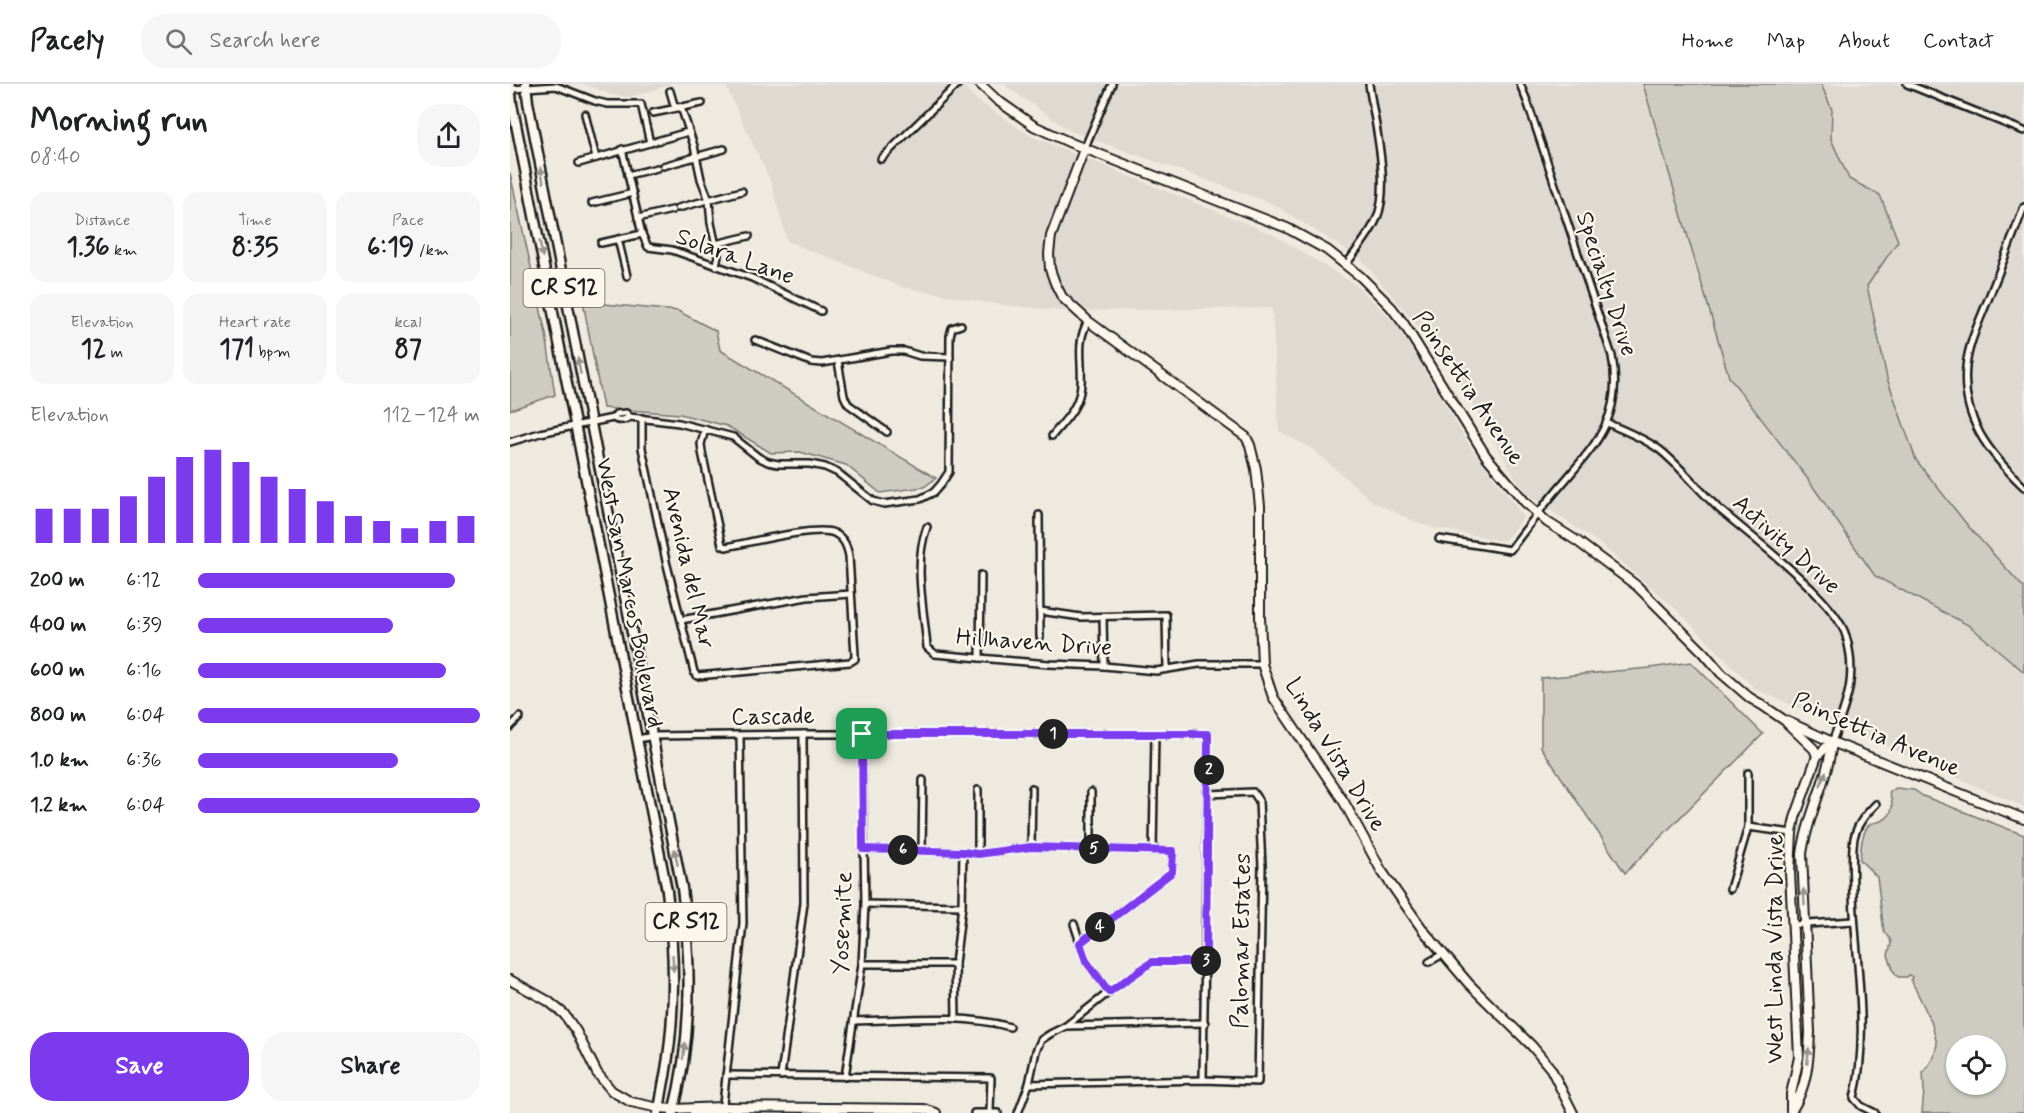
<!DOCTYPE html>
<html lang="en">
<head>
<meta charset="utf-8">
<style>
  :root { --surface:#fff; --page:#f6f6f6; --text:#202124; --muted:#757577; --line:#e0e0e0; --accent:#7c3aed }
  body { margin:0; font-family:Mynerve,sans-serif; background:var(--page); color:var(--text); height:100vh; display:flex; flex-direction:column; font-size:22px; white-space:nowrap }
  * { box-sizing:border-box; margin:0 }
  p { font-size:20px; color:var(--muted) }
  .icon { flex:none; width:33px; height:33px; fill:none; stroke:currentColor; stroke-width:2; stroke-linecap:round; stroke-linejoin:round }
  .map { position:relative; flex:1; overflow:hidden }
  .drawer { display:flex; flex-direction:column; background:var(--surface); width:510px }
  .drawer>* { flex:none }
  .tools { position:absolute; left:1436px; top:951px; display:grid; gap:12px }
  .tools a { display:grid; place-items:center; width:60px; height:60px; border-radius:50%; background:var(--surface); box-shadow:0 2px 4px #0004; font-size:30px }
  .pin { position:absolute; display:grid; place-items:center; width:51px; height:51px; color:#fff; margin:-26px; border-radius:12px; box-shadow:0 3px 9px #0006 }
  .km { position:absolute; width:30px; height:30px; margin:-15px; border-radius:50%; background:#222; color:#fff; font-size:16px; line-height:30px; text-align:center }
  .round { display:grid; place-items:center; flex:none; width:63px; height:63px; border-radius:24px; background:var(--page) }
  .overview { display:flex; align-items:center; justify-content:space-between; height:102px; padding:0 30px }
  h1 { font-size:33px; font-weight:800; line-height:45px }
  .figures { display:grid; grid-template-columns:repeat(3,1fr); gap:9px; height:102px; padding:6px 30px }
  .figures div { display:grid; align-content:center; border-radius:15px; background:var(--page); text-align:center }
  .figures b { font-size:26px; font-weight:800 }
  .figures small { font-size:16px; font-weight:400 }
  .figures p { font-size:16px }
  .chart { height:168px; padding:12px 30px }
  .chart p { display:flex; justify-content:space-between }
  .chart svg { width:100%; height:108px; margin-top:6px; stroke:var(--accent); stroke-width:6 }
  .cta { display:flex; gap:12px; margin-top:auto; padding:12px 30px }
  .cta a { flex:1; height:69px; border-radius:24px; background:var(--accent); color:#fff; font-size:24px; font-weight:800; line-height:69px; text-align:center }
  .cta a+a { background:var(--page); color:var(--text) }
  ul { padding:0 30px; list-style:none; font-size:20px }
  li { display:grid; grid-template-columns:96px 72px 1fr; align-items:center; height:45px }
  li i { height:15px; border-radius:8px; background:var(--accent) }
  header { display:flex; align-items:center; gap:36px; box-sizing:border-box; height:84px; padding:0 30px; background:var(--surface); border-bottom:2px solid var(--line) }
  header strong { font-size:28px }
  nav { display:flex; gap:33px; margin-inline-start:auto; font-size:21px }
  .search { width:420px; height:54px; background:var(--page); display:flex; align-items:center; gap:15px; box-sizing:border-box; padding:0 21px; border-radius:24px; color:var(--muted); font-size:22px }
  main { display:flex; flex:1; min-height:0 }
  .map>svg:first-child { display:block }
  .built { fill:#dedad1 }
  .green { fill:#ceccc2; stroke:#75746f; stroke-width:1.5; fill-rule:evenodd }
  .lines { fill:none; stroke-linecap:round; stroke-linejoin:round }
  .street-casing { stroke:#1c1c1c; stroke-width:10 }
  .secondary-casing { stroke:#1c1c1c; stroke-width:12 }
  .primary-casing { stroke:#1c1c1c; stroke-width:13 }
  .street { stroke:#fbf7ec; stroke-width:5 }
  .secondary { stroke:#fbf7ec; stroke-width:8 }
  .primary { stroke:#fbf7ec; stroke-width:8 }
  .oneway { fill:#97948e }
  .route-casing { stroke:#fff; stroke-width:12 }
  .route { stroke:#7c3aed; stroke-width:8 }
  .labels { text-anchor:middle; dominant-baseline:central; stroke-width:4.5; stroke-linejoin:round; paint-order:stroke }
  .shield { fill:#fbf7ec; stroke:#5f5e5a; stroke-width:1.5 }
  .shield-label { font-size:22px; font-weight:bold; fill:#1c1c1c }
  .street-label { font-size:24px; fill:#1c1c1c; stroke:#fbf7ec }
</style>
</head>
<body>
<header>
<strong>Pacely</strong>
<div class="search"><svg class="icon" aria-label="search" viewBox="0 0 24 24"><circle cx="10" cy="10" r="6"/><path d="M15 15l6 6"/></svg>Search here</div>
<nav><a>Home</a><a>Map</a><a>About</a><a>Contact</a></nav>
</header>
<main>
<section class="drawer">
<div class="overview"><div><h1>Morning run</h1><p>08:40</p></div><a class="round"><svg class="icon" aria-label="share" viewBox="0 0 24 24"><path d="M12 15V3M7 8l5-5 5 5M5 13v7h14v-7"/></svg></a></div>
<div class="figures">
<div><p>Distance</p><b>1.36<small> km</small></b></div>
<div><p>Time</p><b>8:35</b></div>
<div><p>Pace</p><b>6:19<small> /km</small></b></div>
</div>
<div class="figures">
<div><p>Elevation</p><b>12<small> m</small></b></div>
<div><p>Heart rate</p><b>171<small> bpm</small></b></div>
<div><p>kcal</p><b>87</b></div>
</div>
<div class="chart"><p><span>Elevation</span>112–124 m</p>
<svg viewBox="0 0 160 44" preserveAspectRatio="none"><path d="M5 44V30M15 44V30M25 44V30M35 44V25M45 44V17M55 44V9M65 44V6M75 44V11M85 44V17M95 44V22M105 44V27M115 44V33M125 44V35M135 44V38M145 44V35M155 44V33"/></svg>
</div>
<ul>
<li><b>200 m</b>6:12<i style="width:91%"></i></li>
<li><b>400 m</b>6:39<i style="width:69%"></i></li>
<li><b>600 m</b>6:16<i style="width:88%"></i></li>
<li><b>800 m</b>6:04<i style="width:100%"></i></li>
<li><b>1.0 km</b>6:36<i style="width:71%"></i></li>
<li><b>1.2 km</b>6:04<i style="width:100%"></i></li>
</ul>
<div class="cta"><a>Save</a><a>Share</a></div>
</section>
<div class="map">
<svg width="1514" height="1029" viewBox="0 0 1514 1029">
  <rect width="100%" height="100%" fill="#eeeadf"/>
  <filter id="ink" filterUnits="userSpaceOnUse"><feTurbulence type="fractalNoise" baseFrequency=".0167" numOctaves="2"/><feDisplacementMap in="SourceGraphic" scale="12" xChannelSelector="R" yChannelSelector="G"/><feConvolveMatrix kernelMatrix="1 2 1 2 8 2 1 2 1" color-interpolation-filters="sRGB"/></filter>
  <g filter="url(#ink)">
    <g class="built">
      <path d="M74,0H163L120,13L102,11Z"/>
      <path d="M215,0H451L468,17L519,51L764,151L846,201L888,242L961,364L1014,433L994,457L924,444L906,438L863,418L804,366L769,347L762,224L552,227L485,220L392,203L277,157L262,101Z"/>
      <path d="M493,0H1133L1219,293L1297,394L1365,492L1460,542L1514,588V723L1245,605L1165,524L1090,460L1014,408L937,277L851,175L761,119L560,47Z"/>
      <path d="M1311,0H1514V504L1458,442L1406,376L1377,294L1357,202L1370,111L1339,95L1321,55L1322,26Z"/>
    </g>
    <g class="green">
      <path d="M1133,0H1311L1322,26L1321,55L1339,95L1370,111L1388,157L1357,202L1377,294L1406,376L1458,442L1514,504V588L1460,542L1365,492L1297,394L1219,293Z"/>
      <path d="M0,89L36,250L45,311L0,326Z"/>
      <path d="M73,218L168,227L206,247L210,266L426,394L414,403L370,409L336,381L290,368L261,369L217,342L170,330L93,324Z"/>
      <path d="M1181,578L1253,650L1115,789L1031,663V594L1140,584Z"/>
      <path d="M1386,704L1404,706L1413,712L1514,751V1029H1412L1414,1006L1413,989L1424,973L1427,960L1421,937L1401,896L1402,893L1399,891L1397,893H1388L1384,888L1378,871L1381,860L1380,855L1374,848L1367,793L1350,776C1351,766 1351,751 1358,742C1361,738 1366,739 1371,737C1384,732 1384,719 1379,709ZM1446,962H1485V1000H1446Z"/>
    </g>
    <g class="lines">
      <defs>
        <g id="street">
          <path d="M1397,0L1514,47"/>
          <path d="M1,5L46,2L85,17L97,20H131L140,59"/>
          <path d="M160,7L164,21L171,23L184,62L191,95L199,116L201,139L208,171L206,182"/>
          <path d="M143,29L192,19"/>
          <path d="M75,30L86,74"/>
          <path d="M575,63L602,0"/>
          <path d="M112,65L132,150L138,163L162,166L242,194L311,227"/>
          <path d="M371,75L448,0"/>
          <path d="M69,79L178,48"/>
          <path d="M153,82L214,65"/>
          <path d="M118,91L147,84"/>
          <path d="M82,119L123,109"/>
          <path d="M1514,123C1502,154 1490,186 1477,218C1469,238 1458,261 1456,283C1451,335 1479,369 1514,403"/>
          <path d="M168,124L232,107"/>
          <path d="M128,134L162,126"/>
          <path d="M108,155L117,192"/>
          <path d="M91,159L132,150"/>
          <path d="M205,160L239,152"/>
          <path d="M836,181C846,166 860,151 867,134C881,100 864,37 859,0"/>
          <path d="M245,256L301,278L312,279L381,267H394L410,272L440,273"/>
          <path d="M328,277L334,312L338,320L377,348"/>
          <path d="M120,333L169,339L223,353L248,373L258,378L268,380H300L315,383L328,389L363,417L374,420L410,415L424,408L431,400L439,388L440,252L442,244L451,241"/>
          <path d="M132,334V364L156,477L184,588L187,592L340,578L345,575V571L339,472C337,462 334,454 324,449C308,441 238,459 216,463L212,461L192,368L191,360L195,345"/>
          <path d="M1097,339C1115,347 1134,354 1150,366C1171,383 1188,405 1208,424C1239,451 1326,516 1336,552C1348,594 1336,620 1322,658"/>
          <path d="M542,352C553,338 566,327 570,308C575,282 564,262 578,237"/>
          <path d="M0,358L30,349L103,334L106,330L116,329L120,333C115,336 109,338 103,334"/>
          <path d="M529,431L530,553"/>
          <path d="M417,443C403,479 414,525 417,563L425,570L539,580L594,582L646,587L689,580H752"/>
          <path d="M929,455L1000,466C1015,446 1030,426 1046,407C1084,362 1114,335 1102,272L1017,17L1010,0"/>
          <path d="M530,527L571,533L656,531L657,585"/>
          <path d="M593,533L594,582"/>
          <path d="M171,536L297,513L341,510"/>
          <path d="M470,574L471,491"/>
          <path d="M0,643L10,633"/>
          <path d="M128,655L143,652L293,650H698L693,996"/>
          <path d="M1238,743L1282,749"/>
          <path d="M521,763L522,704"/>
          <path d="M353,765L453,768L468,770L521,763L663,767L662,788L570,859"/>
          <path d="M581,765V708"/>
          <path d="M643,766L645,650"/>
          <path d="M412,767L413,696"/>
          <path d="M468,770V706"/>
          <path d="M1220,805L1238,743V689"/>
          <path d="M355,820L452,822"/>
          <path d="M564,840L576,877L599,908"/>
          <path d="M1282,841L1344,837"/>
          <path d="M919,878L933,870"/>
          <path d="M352,880H445"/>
          <path d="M446,935L445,880L452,822L453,768"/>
          <path d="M344,937C396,936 450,929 500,943"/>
          <path d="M556,942L599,908L642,878H696"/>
          <path d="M216,991L481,994L480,1028"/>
          <path d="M271,992L294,819L293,650"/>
          <path d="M335,993L352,880L355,820L352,650"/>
          <path d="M519,1000L693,996L748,998L752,783L749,717L743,708L699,710"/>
          <path d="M212,1029L233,839L230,652"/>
          <path d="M464,1029H488"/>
          <path d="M508,1029L519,1000L526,967L531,956L540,950L556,942L695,939"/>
          <path d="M1365,1029L1351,1022L1344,1014C1360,952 1345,873 1343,809C1343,791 1341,772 1344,754C1347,740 1356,730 1366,720"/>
        </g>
        <g id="secondary">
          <path d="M470,0L487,16L524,42L561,59L777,144L817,166L851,193L881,223L894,240L976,372L1015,418L1037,438L1067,457L1127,502L1194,569L1211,589L1240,614L1252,621L1274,636L1322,658L1514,735"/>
          <path d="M575,63L541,152L539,170L540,185L545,199L552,213L578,237L736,353L740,361L746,385L750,422V533L752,580L763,613L834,718L871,786L913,846L959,900L1022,962L1041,985L1063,1029"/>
          <path d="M1277,639L1304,665L1307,672"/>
          <path d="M0,896L38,917L54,930L66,947L87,989L102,1007L121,1018L149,1024L164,1025L212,1023L414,1025L426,1029"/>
          <path d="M1282,1026C1297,1003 1299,976 1300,948L1292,770C1297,731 1318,697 1322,658"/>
          <path d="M1281,1027V1010L1289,973L1280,788L1282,749L1285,734L1307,672L1322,658"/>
          <path d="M184,1028L208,1029"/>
        </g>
        <g id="primary">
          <path d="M0,0L2,20L157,807C165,869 166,930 155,992C152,1005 151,1017 148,1029"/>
          <path d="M16,0L18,18L172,804C182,879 182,956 163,1029"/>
        </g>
      </defs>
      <use href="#street" class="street-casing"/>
      <use href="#secondary" class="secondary-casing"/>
      <use href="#primary" class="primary-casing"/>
      <use href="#street" class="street"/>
      <use href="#secondary" class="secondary"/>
      <use href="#primary" class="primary"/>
    </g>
    <defs><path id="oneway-solid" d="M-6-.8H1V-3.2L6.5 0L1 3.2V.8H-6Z" transform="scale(1.5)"/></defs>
    <g class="oneway">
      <use href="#oneway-solid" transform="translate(32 91) rotate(-101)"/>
      <use href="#oneway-solid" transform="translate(31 165) rotate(79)"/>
      <use href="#oneway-solid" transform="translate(69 282) rotate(-101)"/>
      <use href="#oneway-solid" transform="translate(1313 695) rotate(-69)"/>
      <use href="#oneway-solid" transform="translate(166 773) rotate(-101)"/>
      <use href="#oneway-solid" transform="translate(1294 813) rotate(-94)"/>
      <use href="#oneway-solid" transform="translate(163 879) rotate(87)"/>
      <use href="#oneway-solid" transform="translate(174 967) rotate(-82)"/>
      <use href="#oneway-solid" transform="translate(1298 972) rotate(-84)"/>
    </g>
  </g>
  <g class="lines" filter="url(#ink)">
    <defs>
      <path id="route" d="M352,650H698L696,878H642L599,908L576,877L570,859L662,788L663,767L521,763L468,770L453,768L353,765Z"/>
    </defs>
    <use href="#route" class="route-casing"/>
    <use href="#route" class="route"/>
  </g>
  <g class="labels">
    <g class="shield">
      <rect x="13.5" y="185" width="81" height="38" rx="4.5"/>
      <rect x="135.5" y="819" width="81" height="38" rx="4.5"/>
    </g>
    <g class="shield-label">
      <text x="54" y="204">CR S12</text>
      <text x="176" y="838">CR S12</text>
    </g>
    <g class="street-label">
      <text transform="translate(225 173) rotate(20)">Solara Lane</text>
      <text transform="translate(1096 200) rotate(72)">Specialty Drive</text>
      <text transform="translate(958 304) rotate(56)">Poinsettia Avenue</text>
      <text transform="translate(1276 461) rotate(42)">Activity Drive</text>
      <text transform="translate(178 484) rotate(77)">Avenida del Mar</text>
      <text transform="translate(119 509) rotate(79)">West San Marcos Boulevard</text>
      <text transform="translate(524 559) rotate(4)">Hillhaven Drive</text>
      <text transform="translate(263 633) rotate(-1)">Cascade</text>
      <text transform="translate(1366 651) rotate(23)">Poinsettia Avenue</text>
      <text transform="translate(825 671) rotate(59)">Linda Vista Drive</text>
      <text transform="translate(333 839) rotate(-88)">Yosemite</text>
      <text transform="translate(732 857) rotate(-89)">Palomar Estates</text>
      <text transform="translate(1265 865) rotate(-90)">West Linda Vista Drive</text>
    </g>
  </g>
</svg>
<div class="tools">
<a><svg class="icon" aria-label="locate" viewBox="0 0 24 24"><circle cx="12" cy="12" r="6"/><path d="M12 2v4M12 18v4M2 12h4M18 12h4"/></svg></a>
</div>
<div class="pin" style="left:352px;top:650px;background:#1e9e55"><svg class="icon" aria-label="arrive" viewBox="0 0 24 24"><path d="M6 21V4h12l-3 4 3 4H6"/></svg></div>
<b class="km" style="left:543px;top:650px">1</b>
<b class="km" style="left:699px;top:686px">2</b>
<b class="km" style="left:696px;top:877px">3</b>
<b class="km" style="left:590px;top:843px">4</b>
<b class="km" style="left:584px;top:765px">5</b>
<b class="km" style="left:393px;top:766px">6</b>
</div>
</main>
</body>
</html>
